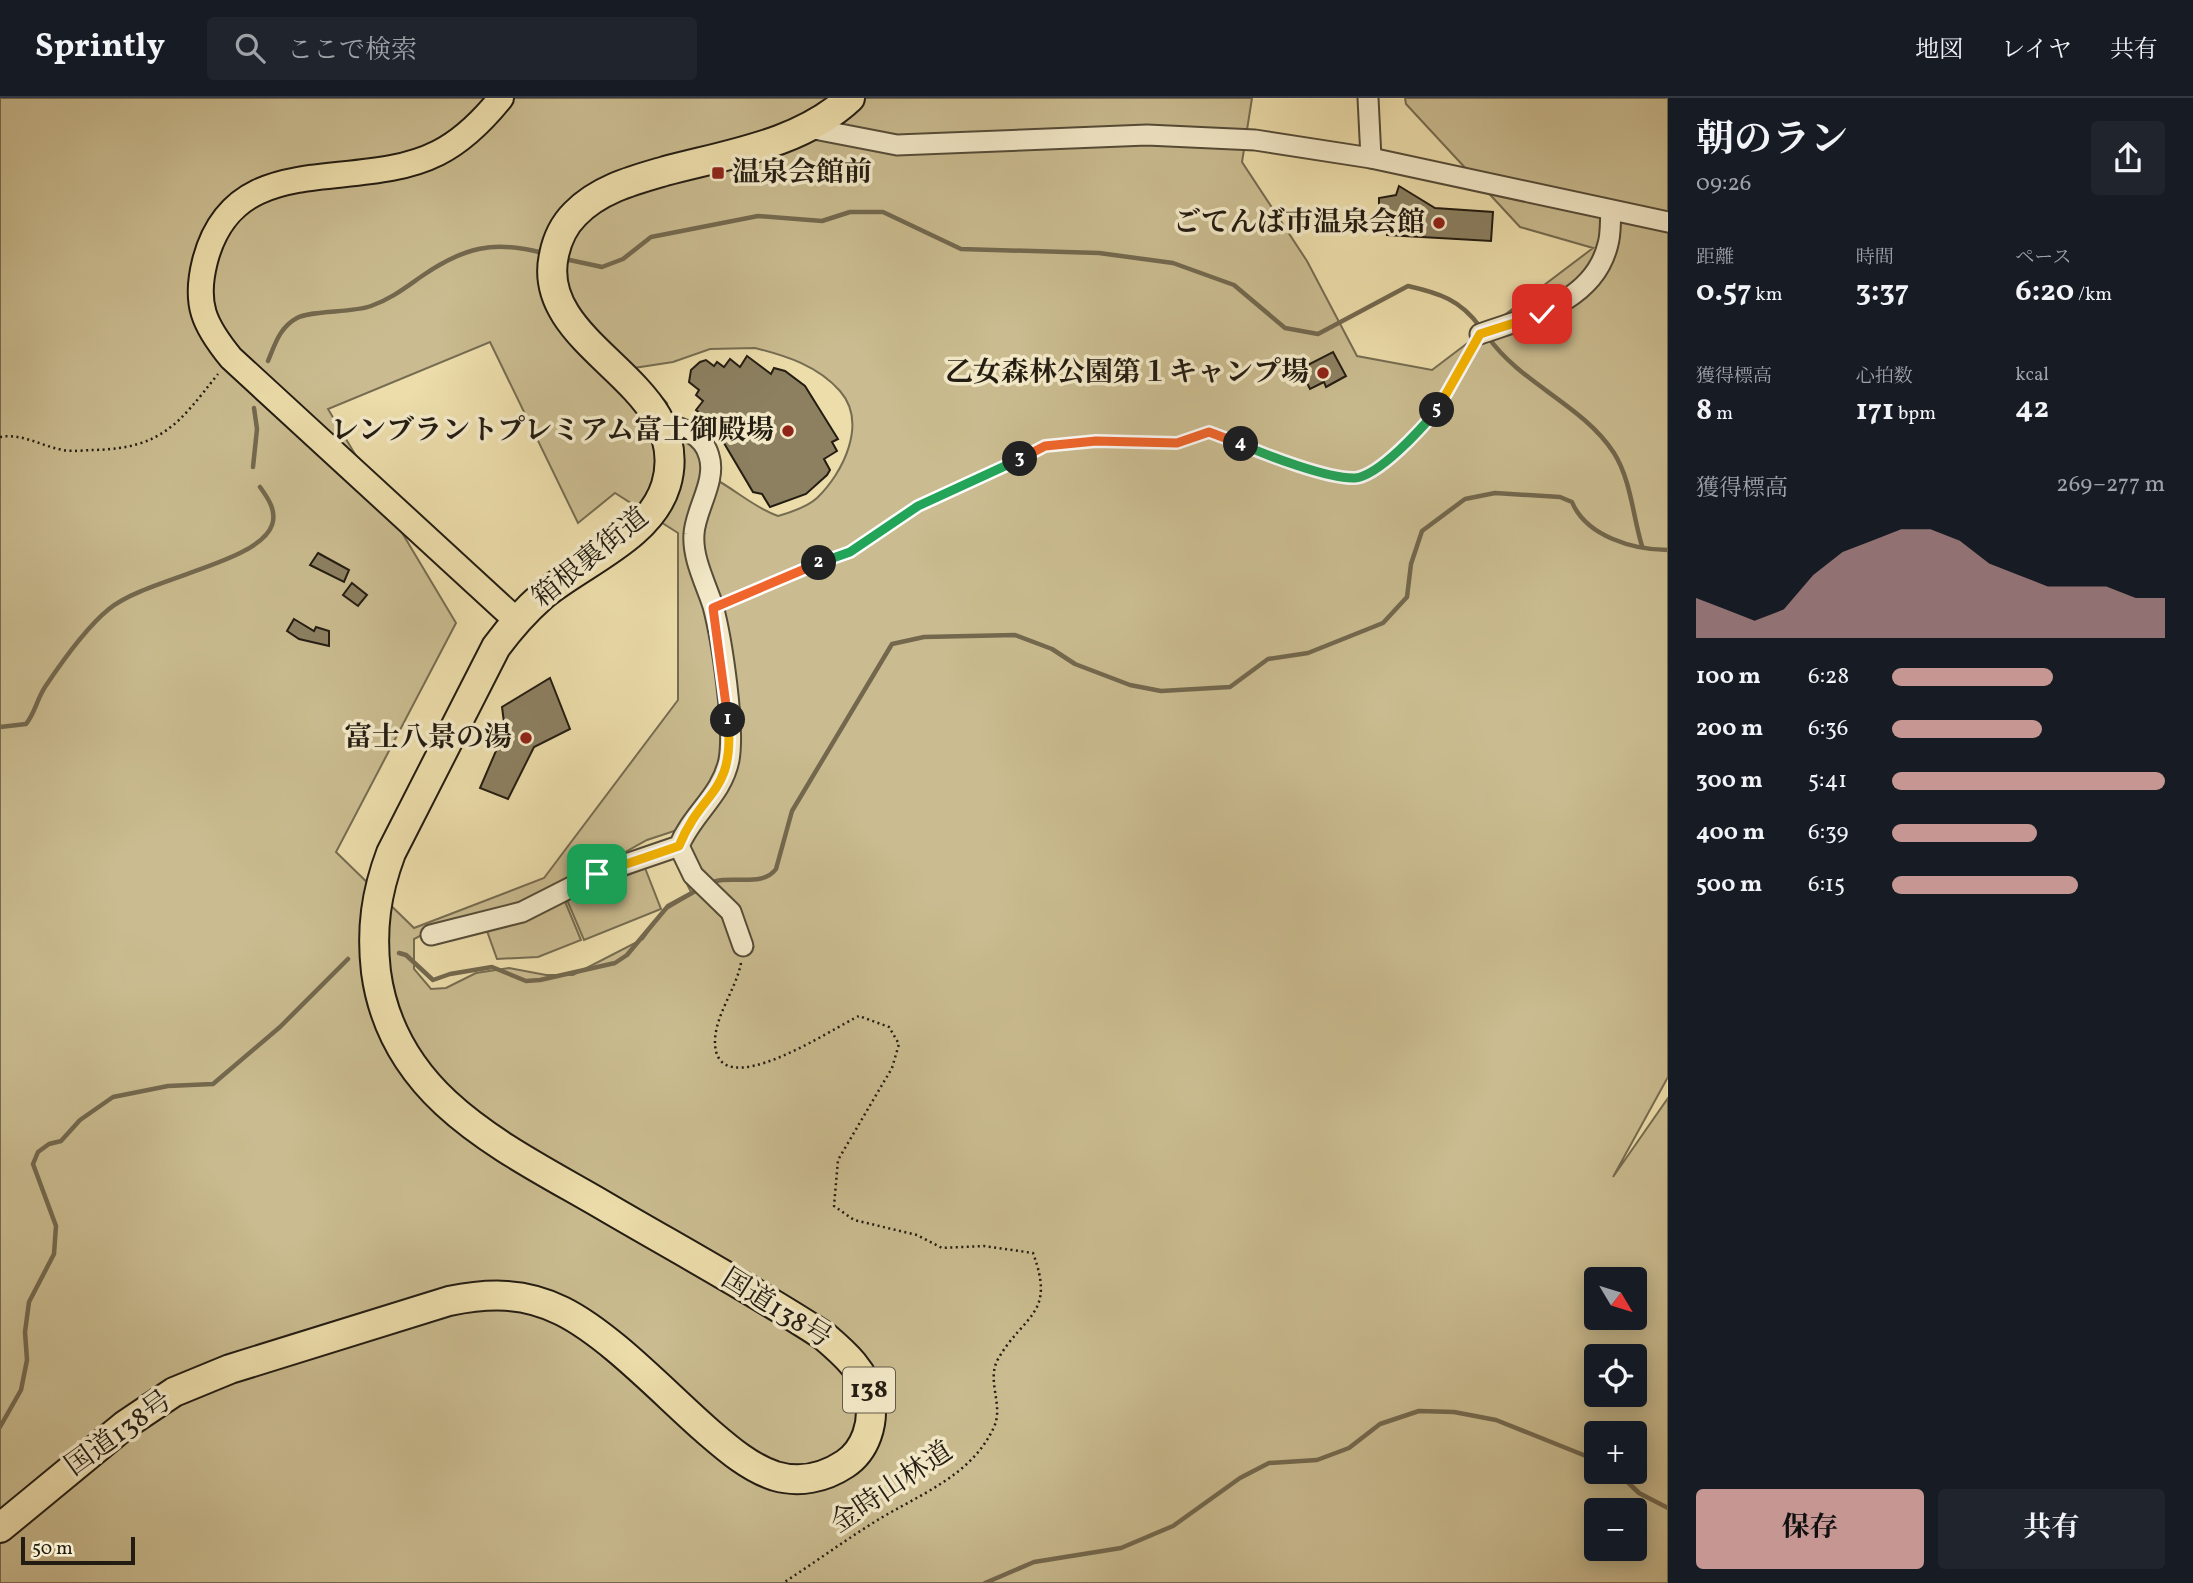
<!DOCTYPE html>
<html lang="ja">
<head>
<meta charset="utf-8">
<style>
  :root { --surface:#171b24; --page:#20242c; --text:#f1f3f6; --muted:#9ea1a6; --line:#363941; --accent:#c59692 }
  body { margin:0; font-family:Vollkorn,"Noto Serif JP",serif; background:var(--page); color:var(--text); height:100vh; display:flex; flex-direction:column; font-size:26px; white-space:nowrap }
  * { box-sizing:border-box; margin:0 }
  p { font-size:23px; color:var(--muted) }
  .icon { flex:none; width:38px; height:38px; fill:none; stroke:currentColor; stroke-width:2; stroke-linecap:round; stroke-linejoin:round }
  .map { position:relative; flex:1; overflow:hidden }
  .panel { display:flex; flex-direction:column; background:var(--surface); width:525px }
  .panel>* { flex:none }
  .needle { width:46px; rotate:128deg }
  .fabs { position:absolute; left:1584px; top:1169px; display:grid; gap:14px }
  .fabs a { display:grid; place-items:center; width:63px; height:63px; border-radius:7px; background:var(--surface); box-shadow:0 4px 18px #0003; font-size:35px }
  .scale { position:absolute; left:21px; bottom:18px; width:114px; box-sizing:border-box; padding-left:7px; border:4px solid #231c12; border-top:0; font-size:19px; line-height:24px; white-space:nowrap; color:#231c12; -webkit-text-stroke:5px #f3e9c8; paint-order:stroke }
  .pin { position:absolute; display:grid; place-items:center; width:60px; height:60px; color:#fff; margin:-30px; border-radius:14px; box-shadow:0 4px 10px #0006 }
  .km { position:absolute; width:35px; height:35px; margin:-18px; border-radius:50%; background:#222; color:#fff; font-size:19px; line-height:35px; text-align:center }
  .round { display:grid; place-items:center; flex:none; width:74px; height:74px; border-radius:7px; background:var(--page) }
  .overview { display:flex; align-items:center; justify-content:space-between; height:119px; padding:0 28px }
  h1 { font-size:38px; font-weight:700; line-height:52px }
  .metrics { display:grid; grid-template-columns:repeat(3,1fr); gap:10px; height:119px; padding:7px 28px }
  .metrics div { display:grid; align-content:center }
  .metrics b { font-size:30px; font-weight:700 }
  .metrics small { font-size:19px; font-weight:400 }
  .metrics p { font-size:19px }
  .chart { height:196px; padding:14px 28px }
  .chart p { display:flex; justify-content:space-between }
  .chart svg { width:100%; height:126px; margin-top:7px; fill:var(--accent); opacity:.7 }
  .action { display:flex; gap:14px; margin-top:auto; padding:14px 28px }
  .action a { flex:1; height:80px; border-radius:7px; background:var(--accent); color:#111; font-size:28px; font-weight:700; line-height:80px; text-align:center }
  .action a+a { background:var(--page); color:var(--text) }
  ul { padding:0 28px; list-style:none; font-size:23px }
  li { display:grid; grid-template-columns:112px 84px 1fr; align-items:center; height:52px }
  li i { height:18px; border-radius:9px; background:var(--accent) }
  header { display:flex; align-items:center; gap:42px; box-sizing:border-box; height:98px; padding:0 35px; background:var(--surface); border-bottom:2px solid var(--line) }
  header strong { font-size:33px }
  nav { display:flex; gap:38px; margin-inline-start:auto; font-size:24px }
  .search { width:490px; height:63px; background:var(--page); display:flex; align-items:center; gap:18px; box-sizing:border-box; padding:0 24px; border-radius:7px; color:var(--muted); font-size:26px }
  main { display:flex; flex:1; min-height:0 }
  .map>svg:first-child { display:block }
  .green { fill:#cabc90; stroke:#766c51; stroke-width:2; fill-rule:evenodd }
  .lines { fill:none; stroke-linecap:round; stroke-linejoin:round }
  .stream { stroke:#73684e; stroke-width:4.5 }
  .building { fill:#8c8061; stroke:#231c12; stroke-width:2 }
  .minor-casing { stroke:#554c38; stroke-width:23 }
  .major-casing { stroke:#231c12; stroke-width:28 }
  .highway-casing { stroke:#231c12; stroke-width:32 }
  .path { stroke:#231c12; stroke-width:2.5; stroke-dasharray:2 3.5; stroke-linecap:butt }
  .minor { stroke:#f3e9c8; stroke-width:19 }
  .major { stroke:#ecddaa; stroke-width:24 }
  .highway { stroke:#ecddaa; stroke-width:28 }
  .split-1-casing { stroke:#fff; stroke-width:14 }
  .split-2-casing { stroke:#fff; stroke-width:14 }
  .split-3-casing { stroke:#fff; stroke-width:14 }
  .split-4-casing { stroke:#fff; stroke-width:14 }
  .split-5-casing { stroke:#fff; stroke-width:14 }
  .split-6-casing { stroke:#fff; stroke-width:14 }
  .split-1 { stroke:#f5b400; stroke-width:9 }
  .split-2 { stroke:#f0652b; stroke-width:9 }
  .split-3 { stroke:#22a559; stroke-width:9 }
  .split-4 { stroke:#f0652b; stroke-width:9 }
  .split-5 { stroke:#22a559; stroke-width:9 }
  .split-6 { stroke:#f5b400; stroke-width:9 }
  .poi-dot { fill:#8f2418; stroke:#f3e9c8; stroke-width:2.5 }
  .labels { text-anchor:middle; dominant-baseline:central; stroke-width:7; stroke-linejoin:round; paint-order:stroke }
  .shield { fill:#f3e9c8; stroke:#615a49; stroke-width:2 }
  .shield-label { font-size:26px; font-weight:bold; fill:#231c12 }
  .poi-label { font-size:28px; font-weight:bold; fill:#231c12; stroke:#f3e9c8; text-anchor:end }
  .street-label { font-size:28px; fill:#231c12; stroke:#f3e9c8 }
</style>
</head>
<body>
<header>
<strong>Sprintly</strong>
<div class="search"><svg class="icon" aria-label="search" viewBox="0 0 24 24"><circle cx="10" cy="10" r="6"/><path d="M15 15l6 6"/></svg>ここで検索</div>
<nav><a>地図</a><a>レイヤ</a><a>共有</a></nav>
</header>
<main>
<div class="map">
<svg width="1668" height="1485" viewBox="0 0 1668 1485">
  <rect width="100%" height="100%" fill="#ecddaa"/>
  <filter id="stains"><feTurbulence type="fractalNoise" baseFrequency=".00286" numOctaves="4"/><feColorMatrix values="0 0 0 0 .2 0 0 0 0 .09 0 0 0 0 .02 0 0 0 .5 -.17"/></filter>
  <radialGradient id="worn" r=".72"><stop offset=".6" stop-color="#630" stop-opacity="0"/><stop offset="1" stop-color="#630" stop-opacity=".3"/></radialGradient>
  <g class="green">
    <path d="M0,0H1252L1242,64L1307,163L1357,258L1432,272L1593,150L1520,129L1406,6L1405,0H1668V979L1613,1079L1668,1000V1485H0ZM490,244L578,425L615,395L678,435V602L544,780L414,830L336,754L456,525L328,311ZM755,250C787,258 818,268 840,293C868,325 843,375 817,400C807,409 792,414 778,418C755,410 737,393 715,381L700,331L669,316L667,305L634,270L673,264L710,251ZM680,731L672,756L692,796L662,814L643,841L573,877H546L509,870L476,875L446,890L431,891L414,871V841L431,832L534,805L647,742ZM1596,1181H1634V1220H1596ZM1596,1258H1634V1297H1596ZM1596,1335H1634V1374H1596ZM1596,1412H1634V1451H1596Z"/>
    <path d="M645,770L661,811L584,842L567,802Z"/>
    <path d="M564,801L581,842L538,859L497,861L487,833Z"/>
  </g>
  <g class="lines">
    <g class="stream">
      <path d="M565,161L602,169L623,161L651,139L758,118L822,123L850,114H883L961,151L1099,155L1173,165L1234,187L1285,230L1318,236L1408,188C1439,195 1461,202 1480,229"/>
      <path d="M1488,239C1521,286 1583,307 1614,355C1631,382 1633,419 1642,448"/>
      <path d="M268,263C275,246 280,229 297,220C312,212 352,215 371,208C391,201 406,189 422,178C464,149 494,142 543,155"/>
      <path d="M253,369L257,331L254,310"/>
      <path d="M0,629L26,626C35,615 37,601 45,589C61,565 88,528 109,511C146,480 259,465 272,427C277,413 268,400 260,389"/>
      <path d="M708,786C729,775 761,791 776,771L792,713L892,546L924,539L1015,537L1052,551L1075,566L1130,587L1161,593L1230,589L1268,561L1308,555L1383,525L1407,499L1411,466L1422,433L1465,401L1495,395L1560,399L1572,404C1586,438 1633,452 1668,452"/>
      <path d="M399,855L406,857L433,882L450,876L492,869L526,883L540,882L615,865L627,857L668,808L701,790"/>
      <path d="M0,1329L21,1292L27,1262L25,1234L29,1204L54,1156L56,1128L33,1066L38,1054L49,1046L61,1043L80,1022L113,999L168,988L213,986L280,929L348,861"/>
      <path d="M1617,1374L1639,1395L1668,1410"/>
      <path d="M985,1485L1034,1464L1121,1450L1173,1428L1240,1380L1269,1365L1317,1362L1349,1350L1380,1326L1419,1313L1454,1314L1496,1322L1596,1362"/>
    </g>
  </g>
  <g class="building">
    <path d="M1399,88L1435,110L1493,114L1491,143L1387,137L1386,112L1379,111V100L1396,97Z"/>
    <path d="M1333,254L1346,278L1326,289L1324,284L1310,291L1300,271Z"/>
    <path d="M747,258L771,276L774,270L785,273L805,288L838,341L832,344L837,353L824,361L830,372L827,377L806,396L770,409L762,396L753,394L721,340L727,336L696,312L703,303L696,297L699,292L689,284L691,272L700,264L706,262L714,268L717,264L724,269L730,261L740,269Z"/>
    <path d="M318,455L349,472L344,484L310,467Z"/>
    <path d="M352,485L367,497L358,508L343,497Z"/>
    <path d="M294,521L314,533L316,529L329,533V548L299,541L287,533Z"/>
    <path d="M550,580L570,631L534,649L508,701L480,690L505,632L502,609Z"/>
  </g>
  <g class="lines">
    <defs>
      <g id="minor">
        <path d="M1368,0L1371,60"/>
        <path d="M809,30L897,47L1147,37L1255,42L1371,60L1668,124"/>
        <path d="M1480,236C1528,219 1594,205 1608,146C1611,136 1610,124 1611,113"/>
        <path d="M679,748L693,777L731,814L743,848"/>
        <path d="M431,837L522,814L597,776L679,748C692,716 722,697 729,662C735,628 722,542 713,508C706,486 692,460 694,436C695,412 717,383 709,358C703,335 679,329 659,323"/>
      </g>
      <path id="major" d="M501,0C484,21 462,43 438,55C355,97 235,47 205,163C194,206 204,227 231,260L516,522"/>
      <path id="highway" d="M0,1430L125,1327L174,1294L230,1271L449,1203C489,1195 524,1194 562,1213C610,1237 663,1294 705,1331C726,1349 748,1369 775,1378C799,1385 824,1380 845,1366C866,1352 874,1325 870,1301C866,1274 844,1255 824,1238C752,1191 676,1150 601,1106C503,1049 393,1000 376,874C371,831 376,795 391,755L496,549C510,530 524,514 542,498C581,465 650,440 666,387C696,284 533,251 554,157C557,142 564,127 575,116C599,91 634,82 665,73C729,56 801,46 850,0"/>
    </defs>
    <use href="#minor" class="minor-casing"/>
    <use href="#major" class="major-casing"/>
    <use href="#highway" class="highway-casing"/>
    <g class="path">
      <path d="M0,339C22,335 41,348 63,352C73,354 85,352 95,352C163,350 179,325 218,276"/>
      <path d="M729,503L805,469L851,454L918,408L1045,348L1096,343L1177,345L1209,334L1281,363L1355,380L1370,375L1391,359L1435,314L1470,251"/>
      <path d="M741,865C736,891 716,916 715,942C713,1012 836,928 859,918L889,929L899,946L892,970L838,1062L834,1108L854,1122L917,1137L942,1150L984,1148L1033,1155C1056,1217 1024,1216 998,1261C986,1283 1004,1307 994,1329C972,1378 918,1397 876,1423C844,1443 814,1465 783,1485"/>
    </g>
    <use href="#minor" class="minor"/>
    <use href="#major" class="major"/>
    <use href="#highway" class="highway"/>
  </g>
  <g class="lines">
    <defs>
      <path id="split-1" d="M597,776L679,748C702,691 735,697 728,622"/>
      <path id="split-2" d="M728,622L713,510L819,465"/>
      <path id="split-3" d="M819,465L850,454L918,408L1020,361"/>
      <path id="split-4" d="M1020,361L1045,348L1096,343L1177,345L1209,334L1241,346"/>
      <path id="split-5" d="M1241,346C1266,357 1328,381 1355,380C1379,378 1422,330 1437,312"/>
      <path id="split-6" d="M1437,312L1480,236L1542,216"/>
    </defs>
    <use href="#split-1" class="split-1-casing"/>
    <use href="#split-2" class="split-2-casing"/>
    <use href="#split-3" class="split-3-casing"/>
    <use href="#split-4" class="split-4-casing"/>
    <use href="#split-5" class="split-5-casing"/>
    <use href="#split-6" class="split-6-casing"/>
    <use href="#split-1" class="split-1"/>
    <use href="#split-2" class="split-2"/>
    <use href="#split-3" class="split-3"/>
    <use href="#split-4" class="split-4"/>
    <use href="#split-5" class="split-5"/>
    <use href="#split-6" class="split-6"/>
  </g>
  <g class="poi-dot">
    <rect x="711" y="68" width="14" height="14" rx="3.5"/>
    <circle cx="1439" cy="125" r="7"/>
    <circle cx="1323" cy="275" r="7"/>
    <circle cx="788" cy="333" r="7"/>
    <circle cx="526" cy="640" r="7"/>
  </g>
  <g class="labels">
    <rect class="shield" x="843" y="1269.5" width="52" height="45" rx="5"/>
    <g class="shield-label">
      <text x="869" y="1292">138</text>
    </g>
    <g class="poi-label">
      <text x="732" y="75" text-anchor="start">温泉会館前</text>
      <text x="1425" y="125">ごてんば市温泉会館</text>
      <text x="1309" y="275">乙女森林公園第１キャンプ場</text>
      <text x="774" y="333">レンブラントプレミアム富士御殿場</text>
      <text x="512" y="640">富士八景の湯</text>
    </g>
    <g class="street-label">
      <text transform="translate(591 460) rotate(-39)">箱根裏街道</text>
      <text transform="translate(776 1211) rotate(32)">国道138号</text>
      <text transform="translate(119 1336) rotate(-36)">国道138号</text>
      <text transform="translate(892 1390) rotate(-34)">金時山林道</text>
    </g>
  </g>
  <rect width="100%" height="100%" filter="url(#stains)"/>
  <rect width="100%" height="100%" fill="url(#worn)"/>
</svg>
<div class="fabs">
<a><svg class="needle" viewBox="-14 -14 28 28"><path d="M0-13l5 13h-10z" fill="#e53935"/><path d="M0 13l5-13h-10z" fill="#9ea1a6"/></svg></a>
<a><svg class="icon" aria-label="locate" viewBox="0 0 24 24"><circle cx="12" cy="12" r="6"/><path d="M12 2v4M12 18v4M2 12h4M18 12h4"/></svg></a>
<a>+</a>
<a>−</a>
</div>
<div class="scale">50 m</div>
<div class="pin" style="left:597px;top:776px;background:#1e9e55"><svg class="icon" aria-label="arrive" viewBox="0 0 24 24"><path d="M6 21V4h12l-3 4 3 4H6"/></svg></div>
<div class="pin" style="left:1542px;top:216px;background:#d93025"><svg class="icon" aria-label="check" viewBox="0 0 24 24"><path d="M5 12l5 5 9-10"/></svg></div>
<b class="km" style="left:728px;top:622px">1</b>
<b class="km" style="left:819px;top:465px">2</b>
<b class="km" style="left:1020px;top:361px">3</b>
<b class="km" style="left:1241px;top:346px">4</b>
<b class="km" style="left:1437px;top:312px">5</b>
</div>
<section class="panel">
<div class="overview"><div><h1>朝のラン</h1><p>09:26</p></div><a class="round"><svg class="icon" aria-label="share" viewBox="0 0 24 24"><path d="M12 15V3M7 8l5-5 5 5M5 13v7h14v-7"/></svg></a></div>
<div class="metrics">
<div><p>距離</p><b>0.57<small> km</small></b></div>
<div><p>時間</p><b>3:37</b></div>
<div><p>ペース</p><b>6:20<small> /km</small></b></div>
</div>
<div class="metrics">
<div><p>獲得標高</p><b>8<small> m</small></b></div>
<div><p>心拍数</p><b>171<small> bpm</small></b></div>
<div><p>kcal</p><b>42</b></div>
</div>
<div class="chart"><p><span>獲得標高</span>269–277 m</p>
<svg viewBox="0 0 160 44" preserveAspectRatio="none"><path d="M0 44V30L10 34L20 38L30 34L40 22L50 14L60 10L70 6L80 6L90 10L100 18L110 22L120 26L130 26L140 26L150 30L160 30V44z"/></svg>
</div>
<ul>
<li><b>100 m</b>6:28<i style="width:59%"></i></li>
<li><b>200 m</b>6:36<i style="width:55%"></i></li>
<li><b>300 m</b>5:41<i style="width:100%"></i></li>
<li><b>400 m</b>6:39<i style="width:53%"></i></li>
<li><b>500 m</b>6:15<i style="width:68%"></i></li>
</ul>
<div class="action"><a>保存</a><a>共有</a></div>
</section>
</main>
</body>
</html>
